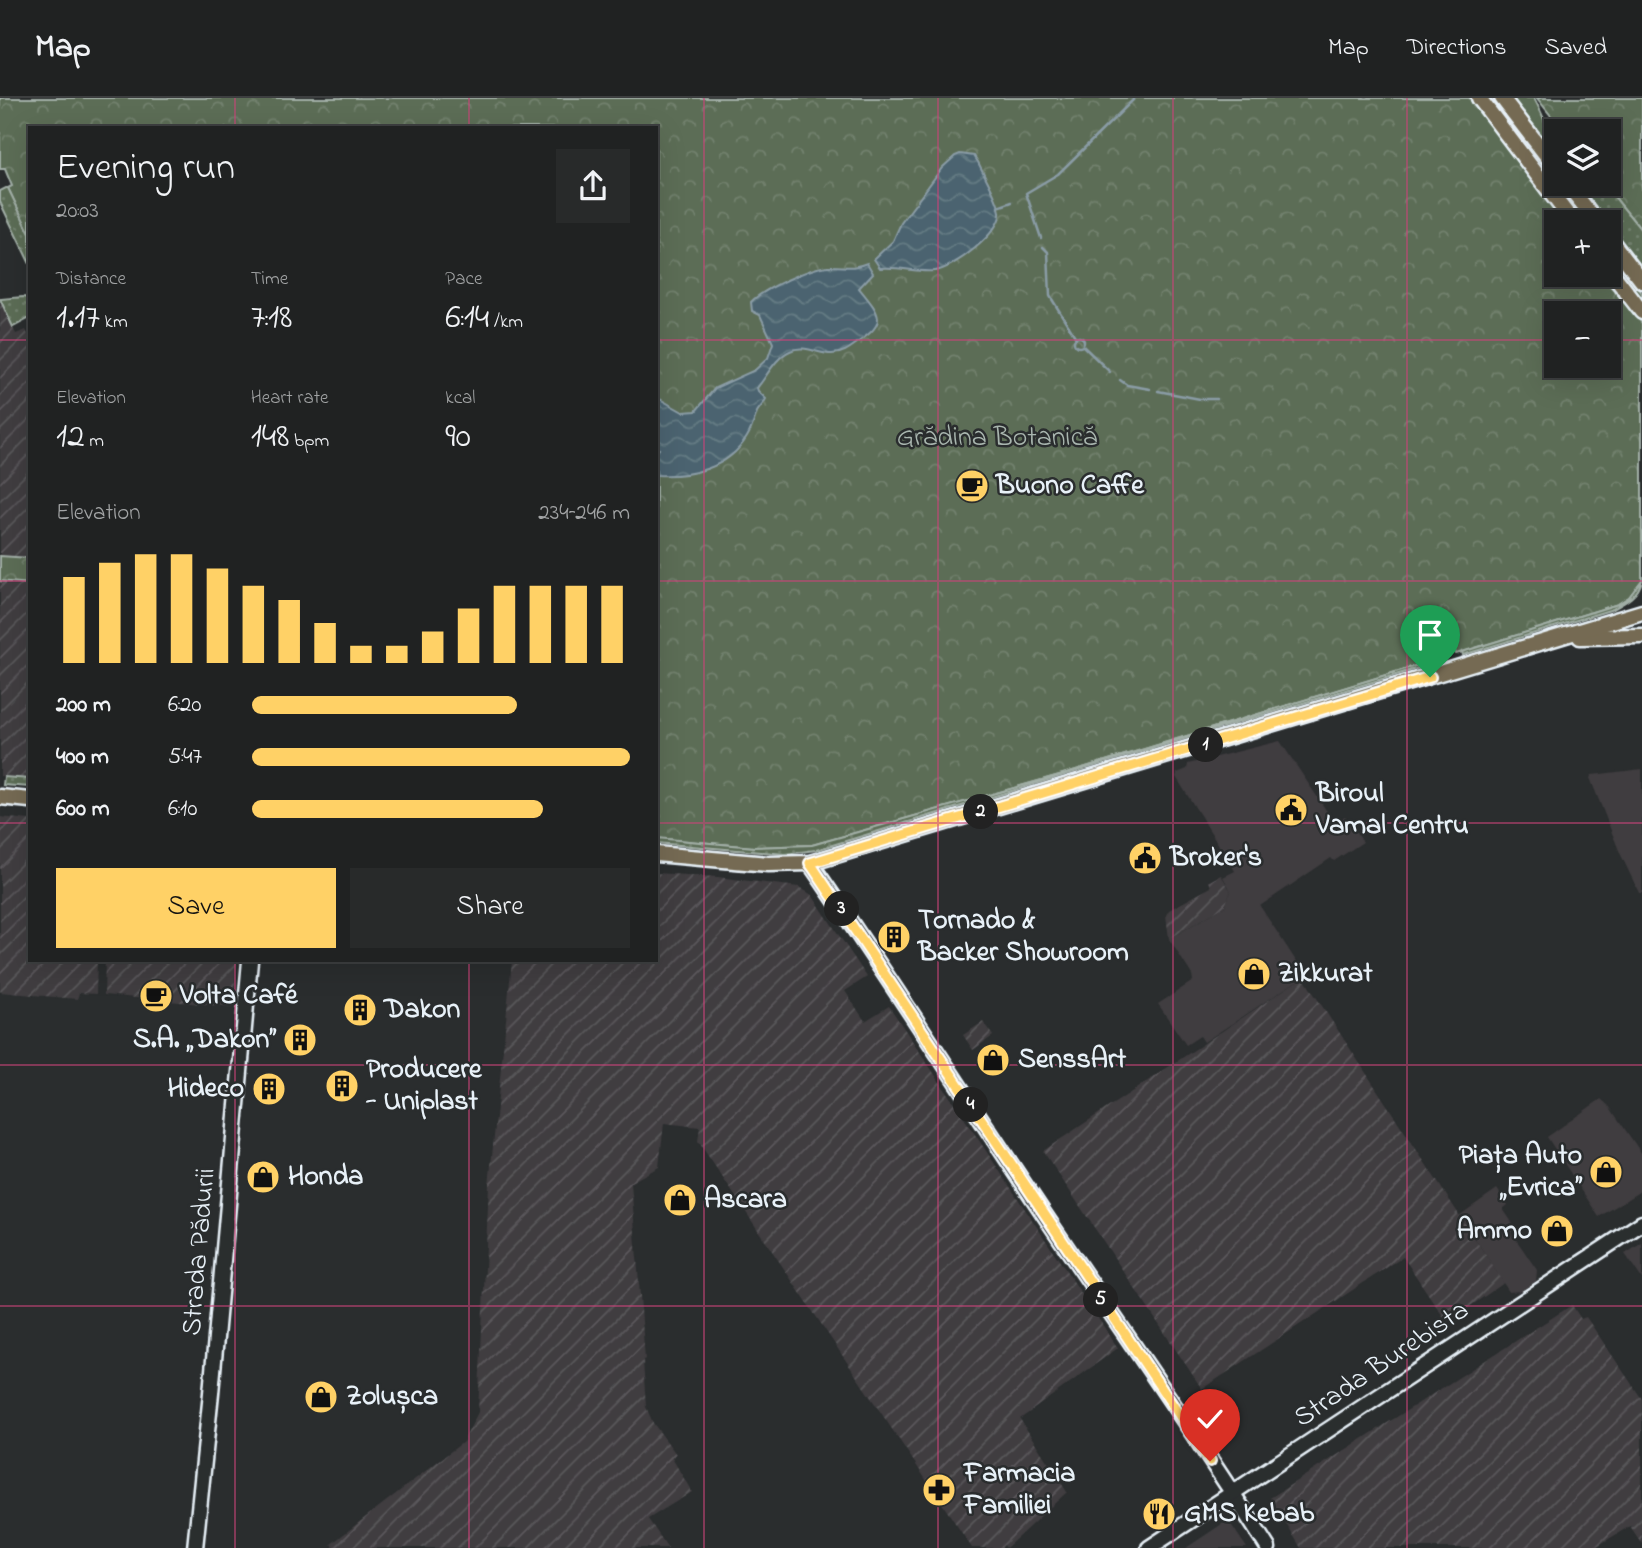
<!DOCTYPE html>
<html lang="en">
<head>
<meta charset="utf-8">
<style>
  :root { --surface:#202222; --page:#282a2a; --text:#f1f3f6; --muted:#a2a4a5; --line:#3d3f40; --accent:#ffd166 }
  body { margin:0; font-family:"Indie Flower",sans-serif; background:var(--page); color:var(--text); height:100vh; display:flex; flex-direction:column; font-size:26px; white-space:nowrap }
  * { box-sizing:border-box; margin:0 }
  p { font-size:23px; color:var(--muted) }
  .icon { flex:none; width:38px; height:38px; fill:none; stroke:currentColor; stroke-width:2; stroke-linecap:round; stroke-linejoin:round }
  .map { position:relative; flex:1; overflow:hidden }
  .side { position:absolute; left:28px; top:28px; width:630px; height:836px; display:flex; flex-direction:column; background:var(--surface); border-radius:0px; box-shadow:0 7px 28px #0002,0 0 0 2px var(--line) }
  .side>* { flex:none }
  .tools { position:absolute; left:1544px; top:21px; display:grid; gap:14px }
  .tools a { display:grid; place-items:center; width:77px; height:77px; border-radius:0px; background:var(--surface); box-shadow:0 7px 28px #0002,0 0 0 2px var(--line); font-size:35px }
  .pin { position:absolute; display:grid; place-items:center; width:60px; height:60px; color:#fff; margin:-72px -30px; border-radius:50% 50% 50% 0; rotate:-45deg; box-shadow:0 0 7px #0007 }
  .pin .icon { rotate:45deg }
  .km { position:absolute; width:35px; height:35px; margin:-18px; border-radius:50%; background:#222; color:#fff; font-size:19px; line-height:35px; text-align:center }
  .round { display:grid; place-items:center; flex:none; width:74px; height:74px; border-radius:0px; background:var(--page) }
  .summary { display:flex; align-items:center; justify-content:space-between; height:119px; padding:0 28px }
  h1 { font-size:38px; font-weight:600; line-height:52px }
  .figures { display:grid; grid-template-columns:repeat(3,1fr); gap:10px; height:119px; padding:7px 28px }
  .figures div { display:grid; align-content:center }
  .figures b { font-size:35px; font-weight:600 }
  .figures small { font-size:19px; font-weight:400 }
  .figures p { font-size:19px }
  .chart { height:196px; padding:14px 28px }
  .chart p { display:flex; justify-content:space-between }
  .chart svg { width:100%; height:126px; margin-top:7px; stroke:var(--accent); stroke-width:6 }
  .cta { display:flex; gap:14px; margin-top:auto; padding:14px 28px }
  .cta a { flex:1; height:80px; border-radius:0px; background:var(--accent); color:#111; font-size:28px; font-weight:600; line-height:80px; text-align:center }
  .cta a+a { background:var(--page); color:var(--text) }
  ul { padding:0 28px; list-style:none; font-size:23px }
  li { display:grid; grid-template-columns:112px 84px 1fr; align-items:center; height:52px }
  li i { height:18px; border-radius:9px; background:var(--accent) }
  header { display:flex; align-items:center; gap:42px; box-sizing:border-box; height:98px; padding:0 35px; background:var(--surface); border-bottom:2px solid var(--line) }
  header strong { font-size:33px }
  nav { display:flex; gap:38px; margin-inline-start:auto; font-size:24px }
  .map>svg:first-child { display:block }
  .built { fill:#3f3c3f }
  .industrial { fill:url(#industrial-furrows) }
  .grass { fill:#5c6d56; stroke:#a2afa7; stroke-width:2 }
  .forest { fill:url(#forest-crowns); stroke:#a2afa7; stroke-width:2; fill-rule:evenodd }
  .garden { fill:url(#garden-dots); stroke:#a2afa7; stroke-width:2 }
  .water { fill:url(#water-waves); stroke:#8a9ca6; stroke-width:2 }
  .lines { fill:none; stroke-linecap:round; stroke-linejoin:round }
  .stream { stroke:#8a9ca6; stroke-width:2.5 }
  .secondary-casing { stroke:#e8f1f8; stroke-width:19 }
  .primary-casing { stroke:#e8f1f8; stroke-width:19 }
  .secondary { stroke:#2a2d2e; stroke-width:14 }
  .primary { stroke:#756b52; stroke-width:14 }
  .route-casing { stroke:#fff; stroke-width:14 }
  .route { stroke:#ffd166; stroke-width:9 }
  .grid { fill:none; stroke:#ca437a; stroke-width:2; stroke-opacity:0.55 }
  .labels { text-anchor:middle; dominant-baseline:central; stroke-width:5; stroke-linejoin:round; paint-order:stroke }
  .park-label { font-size:28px; fill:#a9b6af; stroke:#2a2d2e }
  .poi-label { font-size:28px; font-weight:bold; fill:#e8f1f8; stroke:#2a2d2e; text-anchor:start }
  .street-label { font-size:28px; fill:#e8f1f8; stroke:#2a2d2e }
</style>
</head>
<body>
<header>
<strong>Map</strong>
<nav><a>Map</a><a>Directions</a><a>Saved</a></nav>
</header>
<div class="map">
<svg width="1642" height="1450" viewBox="0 0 1642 1450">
  <defs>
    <pattern id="industrial-furrows" width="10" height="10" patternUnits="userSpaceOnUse" patternTransform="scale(1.75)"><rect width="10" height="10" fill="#3f3c3f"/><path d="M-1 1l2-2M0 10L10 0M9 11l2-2" fill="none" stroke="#5b595c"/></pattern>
    <pattern id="forest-crowns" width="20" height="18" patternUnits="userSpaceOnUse" patternTransform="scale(1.75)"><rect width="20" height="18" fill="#5c6d56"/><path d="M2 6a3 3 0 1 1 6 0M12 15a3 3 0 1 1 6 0" fill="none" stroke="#73826f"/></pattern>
    <pattern id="garden-dots" width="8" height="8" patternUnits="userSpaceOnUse" patternTransform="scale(1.75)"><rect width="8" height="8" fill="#5c6d56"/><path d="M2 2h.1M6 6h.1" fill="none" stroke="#73826f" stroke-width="1.8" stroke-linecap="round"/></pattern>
    <pattern id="water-waves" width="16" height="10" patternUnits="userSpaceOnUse" patternTransform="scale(1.75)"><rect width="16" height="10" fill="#4b646f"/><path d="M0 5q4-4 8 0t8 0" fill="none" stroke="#657b84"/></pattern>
  </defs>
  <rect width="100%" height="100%" fill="#2a2d2e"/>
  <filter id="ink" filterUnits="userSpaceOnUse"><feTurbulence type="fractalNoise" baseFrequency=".0143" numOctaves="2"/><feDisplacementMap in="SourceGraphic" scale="14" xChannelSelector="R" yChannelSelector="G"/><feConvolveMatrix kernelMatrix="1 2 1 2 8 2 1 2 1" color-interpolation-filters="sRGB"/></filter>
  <g filter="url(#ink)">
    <g class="built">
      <path d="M1280,643L1334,724L1345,718L1363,744L1334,763L1331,760L1260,808L1304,875L1303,879L1204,944L1200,938L1186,947L1158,906L1193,883L1192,877L1169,841L1225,808L1231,793L1223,779L1235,773L1176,679L1177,675L1187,671L1188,666Z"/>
      <path d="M1642,671V795H1639L1620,755L1590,680L1592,677Z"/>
      <path d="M1601,1001L1609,1008L1642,1056V1092L1599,1119L1547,1039Z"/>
      <path d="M1497,1091L1508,1107L1503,1111L1516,1130L1511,1134L1537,1172L1536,1183L1521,1193L1509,1194L1460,1117Z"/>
      <path d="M1642,1145V1181L1625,1156Z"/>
      <path d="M1228,1422L1247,1450H1186Z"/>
    </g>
    <g class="industrial">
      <path d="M0,202L16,236L26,232L30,241V681L0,678Z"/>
      <path d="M0,719L30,722V863H97L96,896L79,895L77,901L0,894Z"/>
      <path d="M656,775L718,779L799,789L812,797L867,879L845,893L865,923L889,908L1118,1250L1020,1321L1067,1394L1006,1450L1004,1447L1001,1450H972L698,1043L700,1029L664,1025L659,1069L631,1084L645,1261L643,1262L646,1309L653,1325L676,1356L672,1360L692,1394L648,1421L668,1450H334L331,1446L463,1344L478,1314L489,1087L512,863H656Z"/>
      <path d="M1221,777L1231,793L1225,808L1169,841L1166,817L1169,812L1211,789L1209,783Z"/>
      <path d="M105,863H237L233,909L104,897Z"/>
      <path d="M1303,879L1504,1185L1447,1224L1403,1159L1202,1291L1043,1053Z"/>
      <path d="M983,924L993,938L973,952L963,937Z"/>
      <path d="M1572,1207L1581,1221L1586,1219L1642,1301V1446L1630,1428L1594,1450H1301L1270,1400Z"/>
    </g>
    <g class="grass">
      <path d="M1487,0H1493L1556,82V86H1559L1588,124H1582Z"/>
      <path d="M1505,0H1534C1544,19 1552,38 1552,60Z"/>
      <path d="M1611,159H1615L1642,195V202L1611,161Z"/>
    </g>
    <g class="forest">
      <path d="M0,0H1474L1566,124H1556V177H1601L1642,225V482L1629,499L1618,506L1456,556L1453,548L1439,553L1441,560L1063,676L812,747L754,749L656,740V30H30V136L8,90L12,88L5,71H0ZM1556,215H1608V268H1556Z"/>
      <path d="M1537,0H1642V133L1604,86H1608V33H1563Z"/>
      <path d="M0,458L30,460V486L0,483Z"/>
    </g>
    <g class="garden">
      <path d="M1575,86H1604L1642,133V171L1608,128V124H1605Z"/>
      <path d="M6,90H8L30,136V166L0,104V93Z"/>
      <path d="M23,199L30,200V220L13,229L0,201Z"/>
      <path d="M1642,482C1639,497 1626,504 1613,511L1463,557L1462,554L1618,506L1629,499Z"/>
      <path d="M1441,560L1442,563L816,752L785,756L656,745V740L754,749L812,747L1063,676Z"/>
      <path d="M4,679L30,681V689L3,687Z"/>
    </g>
    <g class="water">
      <path d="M960,56L974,58L978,64C984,77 998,100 1000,114C1003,133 952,172 934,173C916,175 900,168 880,170L874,161L893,143L901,125L942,70L955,58Z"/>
      <path d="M867,165L873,175L859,190C881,217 888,224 857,245C849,251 842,256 832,256C817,256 804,246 790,253C775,260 767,278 757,290L758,293L766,301C764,306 760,309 757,314C754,323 752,331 747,339C728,371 690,379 656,377V355L659,351L656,349V299L683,314L696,313L715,290L755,272L768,260L773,245L760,217L752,213L751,204C763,191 812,169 828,168C845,167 850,172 867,165Z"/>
    </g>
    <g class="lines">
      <g class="stream">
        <path d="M998,109L1012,104"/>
        <path d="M1041,140L1026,95L1058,76L1135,0"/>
        <path d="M1043,149L1048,154L1050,198L1076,240"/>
        <circle cx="1079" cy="244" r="5"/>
        <path d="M1083,248L1110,274"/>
        <path d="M1120,282L1127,287L1150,291"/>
        <path d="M1158,293L1200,301H1217"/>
      </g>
      <defs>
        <g id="secondary">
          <path d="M810,765C893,885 971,1008 1052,1128C1124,1235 1199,1341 1268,1450"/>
          <path d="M195,1450L211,1295L250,863"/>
          <path d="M1149,1450L1642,1125"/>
        </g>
        <g id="primary">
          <path d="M1479,0L1573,124"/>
          <path d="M1502,0L1556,70"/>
          <path d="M1567,86L1597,124"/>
          <path d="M1608,139L1642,183"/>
          <path d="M1608,170L1642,214"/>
          <path d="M1580,539L1642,538"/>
          <path d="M0,699L30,702"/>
          <path d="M656,756L768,766L810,765L1642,514"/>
        </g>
      </defs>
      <use href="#secondary" class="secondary-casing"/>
      <use href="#primary" class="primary-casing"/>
      <use href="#secondary" class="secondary"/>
      <use href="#primary" class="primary"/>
    </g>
  </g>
  <g class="lines" filter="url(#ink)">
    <defs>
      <path id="route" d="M1210,1363L810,765L1430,579"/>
    </defs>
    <use href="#route" class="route-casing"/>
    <use href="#route" class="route"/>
  </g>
  <path class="grid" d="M235,0V30M469,0V30M704,0V1450M938,0V1450M1173,0V1450M1407,0V1450M0,242H30M656,242H1556M1608,242H1642M0,483H30M656,483H1642M0,725H30M656,725H1642M235,863V1450M469,863V1450M0,967H1642M0,1208H1642"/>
  <defs>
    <symbol id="cafe-disc" viewBox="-11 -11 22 22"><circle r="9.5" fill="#ffd166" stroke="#2a2d2e"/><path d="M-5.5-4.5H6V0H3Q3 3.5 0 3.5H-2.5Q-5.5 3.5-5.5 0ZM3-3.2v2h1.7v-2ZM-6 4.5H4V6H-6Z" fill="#111"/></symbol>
    <symbol id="civic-disc" viewBox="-11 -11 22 22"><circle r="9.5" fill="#ffd166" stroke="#2a2d2e"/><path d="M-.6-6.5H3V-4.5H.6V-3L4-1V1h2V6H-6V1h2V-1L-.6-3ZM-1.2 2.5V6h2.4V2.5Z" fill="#111"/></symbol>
    <symbol id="building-disc" viewBox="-11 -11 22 22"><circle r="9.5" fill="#ffd166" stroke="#2a2d2e"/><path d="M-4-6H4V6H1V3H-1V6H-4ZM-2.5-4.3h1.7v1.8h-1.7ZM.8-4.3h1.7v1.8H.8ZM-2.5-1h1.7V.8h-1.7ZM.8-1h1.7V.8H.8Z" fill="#111"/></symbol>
    <symbol id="shop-disc" viewBox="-11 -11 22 22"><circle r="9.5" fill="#ffd166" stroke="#2a2d2e"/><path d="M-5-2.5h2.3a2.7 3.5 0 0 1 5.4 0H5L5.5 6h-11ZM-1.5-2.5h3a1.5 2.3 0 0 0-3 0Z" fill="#111"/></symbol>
    <symbol id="pharmacy-disc" viewBox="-11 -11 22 22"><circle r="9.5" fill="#ffd166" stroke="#2a2d2e"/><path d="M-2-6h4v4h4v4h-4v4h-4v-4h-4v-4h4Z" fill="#111"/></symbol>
    <symbol id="restaurant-disc" viewBox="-11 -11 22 22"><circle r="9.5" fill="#ffd166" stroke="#2a2d2e"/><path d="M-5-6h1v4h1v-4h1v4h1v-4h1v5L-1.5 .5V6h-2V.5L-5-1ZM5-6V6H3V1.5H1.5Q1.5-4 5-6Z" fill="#111"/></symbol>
  </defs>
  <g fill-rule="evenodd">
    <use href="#cafe-disc" x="953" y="369" width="38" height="38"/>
    <use href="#civic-disc" x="1272" y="693" width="38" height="38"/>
    <use href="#civic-disc" x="1126" y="741" width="38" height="38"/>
    <use href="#building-disc" x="875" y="820" width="38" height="38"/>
    <use href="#shop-disc" x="1235" y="857" width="38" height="38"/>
    <use href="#cafe-disc" x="137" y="879" width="38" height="38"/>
    <use href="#building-disc" x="341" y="893" width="38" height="38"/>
    <use href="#building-disc" x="281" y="923" width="38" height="38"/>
    <use href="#shop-disc" x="974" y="943" width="38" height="38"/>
    <use href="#building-disc" x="323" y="969" width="38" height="38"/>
    <use href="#building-disc" x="250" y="972" width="38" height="38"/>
    <use href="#shop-disc" x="1587" y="1055" width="38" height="38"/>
    <use href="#shop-disc" x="244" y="1060" width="38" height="38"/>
    <use href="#shop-disc" x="661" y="1083" width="38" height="38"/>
    <use href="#shop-disc" x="1538" y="1114" width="38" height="38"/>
    <use href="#shop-disc" x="302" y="1280" width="38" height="38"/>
    <use href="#pharmacy-disc" x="920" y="1373" width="38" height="38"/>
    <use href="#restaurant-disc" x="1140" y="1397" width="38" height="38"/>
  </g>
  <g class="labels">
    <g class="park-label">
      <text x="997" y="340">Grădina Botanică</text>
    </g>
    <g class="poi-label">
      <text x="996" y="388">Buono Caffe</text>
      <text x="1316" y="696">Biroul<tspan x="1316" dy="32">Vamal Centru</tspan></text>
      <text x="1170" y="760">Broker's</text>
      <text x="918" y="823">Tornado &amp;<tspan x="918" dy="32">Backer Showroom</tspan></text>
      <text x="1278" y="876">Zikkurat</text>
      <text x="180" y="898">Volta Café</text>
      <text x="384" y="912">Dakon</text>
      <text x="276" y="942" text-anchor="end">S.A. „Dakon”</text>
      <text x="1018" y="962">SenssArt</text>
      <text x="366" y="972">Producere<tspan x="366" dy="32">- Uniplast</tspan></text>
      <text x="244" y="991" text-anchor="end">Hideco</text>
      <text x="1582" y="1058" text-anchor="end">Piața Auto<tspan x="1582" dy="32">„Evrica”</tspan></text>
      <text x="288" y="1079">Honda</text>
      <text x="704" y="1102">Ascara</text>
      <text x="1532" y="1133" text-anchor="end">Ammo</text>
      <text x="346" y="1299">Zolușca</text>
      <text x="964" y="1376">Farmacia<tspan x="964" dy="32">Familiei</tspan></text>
      <text x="1184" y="1416">GMS Kebab</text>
    </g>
    <g class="street-label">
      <text transform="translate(200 1154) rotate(-85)">Strada Pădurii</text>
      <text transform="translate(1382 1267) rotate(-34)">Strada Burebista</text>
    </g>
  </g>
</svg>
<div class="tools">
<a><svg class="icon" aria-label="layers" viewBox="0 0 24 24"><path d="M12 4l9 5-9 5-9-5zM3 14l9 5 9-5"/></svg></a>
<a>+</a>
<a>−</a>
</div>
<div class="pin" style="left:1430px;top:579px;background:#1e9e55"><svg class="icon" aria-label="arrive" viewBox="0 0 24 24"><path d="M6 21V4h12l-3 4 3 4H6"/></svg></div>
<div class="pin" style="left:1210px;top:1363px;background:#d93025"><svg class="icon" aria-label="check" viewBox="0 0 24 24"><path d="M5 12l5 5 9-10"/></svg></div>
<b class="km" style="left:1206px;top:647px">1</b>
<b class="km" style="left:981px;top:714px">2</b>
<b class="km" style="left:842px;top:811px">3</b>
<b class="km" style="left:971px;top:1007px">4</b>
<b class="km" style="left:1101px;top:1202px">5</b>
<section class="side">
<div class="summary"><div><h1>Evening run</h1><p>20:03</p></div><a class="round"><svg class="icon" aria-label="share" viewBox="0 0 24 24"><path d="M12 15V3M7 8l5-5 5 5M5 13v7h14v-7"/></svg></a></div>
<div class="figures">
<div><p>Distance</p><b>1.17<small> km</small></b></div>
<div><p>Time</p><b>7:18</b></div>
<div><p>Pace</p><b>6:14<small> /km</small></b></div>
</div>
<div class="figures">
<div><p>Elevation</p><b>12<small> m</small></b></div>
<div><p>Heart rate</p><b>148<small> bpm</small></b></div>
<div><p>kcal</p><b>90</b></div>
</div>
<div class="chart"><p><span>Elevation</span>234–246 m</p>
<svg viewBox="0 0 160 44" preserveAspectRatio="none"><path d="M5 44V14M15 44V9M25 44V6M35 44V6M45 44V11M55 44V17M65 44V22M75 44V30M85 44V38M95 44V38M105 44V33M115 44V25M125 44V17M135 44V17M145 44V17M155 44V17"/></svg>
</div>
<ul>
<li><b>200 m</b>6:20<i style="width:70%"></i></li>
<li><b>400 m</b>5:47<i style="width:100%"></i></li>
<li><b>600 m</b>6:10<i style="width:77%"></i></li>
</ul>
<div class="cta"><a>Save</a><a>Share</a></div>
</section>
</div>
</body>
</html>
